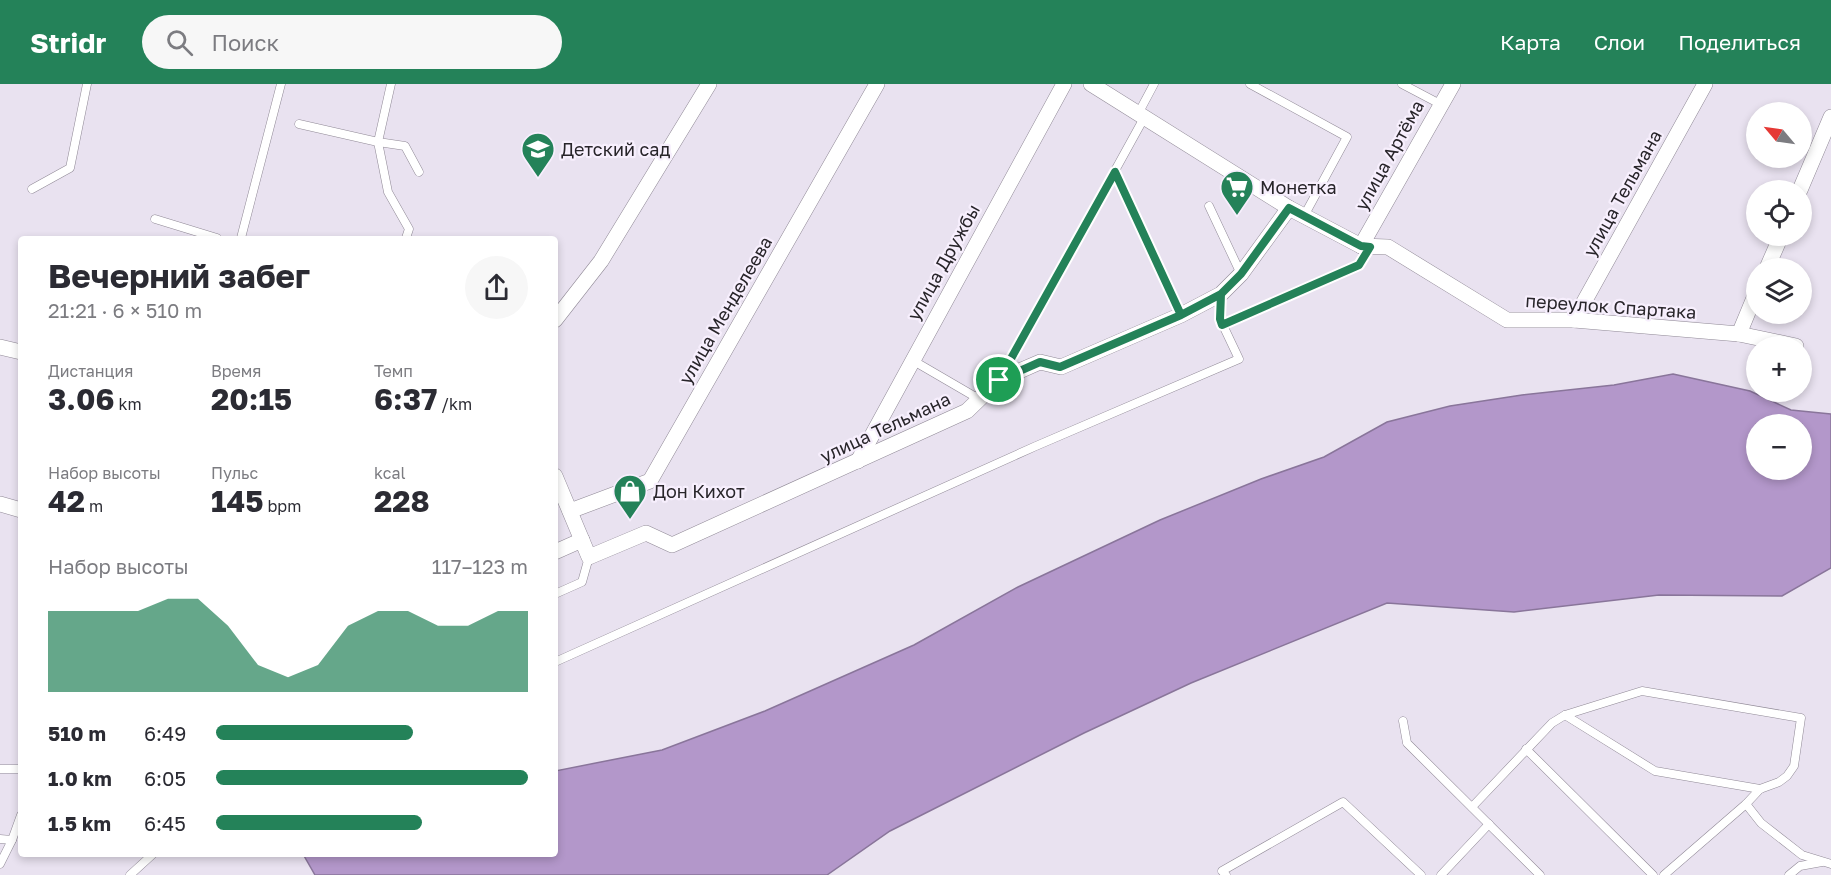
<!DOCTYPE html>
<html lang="ru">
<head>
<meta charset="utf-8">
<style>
  :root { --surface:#fff; --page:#f7f7f7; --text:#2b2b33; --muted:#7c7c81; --accent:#248259 }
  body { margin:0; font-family:"Golos Text",sans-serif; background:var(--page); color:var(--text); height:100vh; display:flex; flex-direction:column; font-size:22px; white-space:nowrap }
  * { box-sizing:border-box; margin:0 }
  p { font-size:20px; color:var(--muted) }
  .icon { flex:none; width:33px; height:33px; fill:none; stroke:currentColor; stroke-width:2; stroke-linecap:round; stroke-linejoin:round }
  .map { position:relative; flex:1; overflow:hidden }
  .side { position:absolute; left:18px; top:152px; width:540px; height:621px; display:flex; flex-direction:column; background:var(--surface); border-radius:6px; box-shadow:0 3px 9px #0003 }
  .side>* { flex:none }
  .needle { width:39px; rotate:299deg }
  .buttons { position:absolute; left:1746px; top:18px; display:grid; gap:12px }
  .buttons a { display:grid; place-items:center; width:66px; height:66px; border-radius:50%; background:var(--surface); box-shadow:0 3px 9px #0003; font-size:30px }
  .pin { position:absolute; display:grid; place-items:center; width:51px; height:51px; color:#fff; margin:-26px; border:3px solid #fff; border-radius:50%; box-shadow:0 2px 6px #0007 }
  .round { display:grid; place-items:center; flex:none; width:63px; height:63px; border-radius:32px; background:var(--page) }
  .overview { display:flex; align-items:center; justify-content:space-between; height:102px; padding:0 30px }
  h1 { font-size:33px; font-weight:700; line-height:45px }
  .metrics { display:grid; grid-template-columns:repeat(3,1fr); gap:9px; height:102px; padding:6px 30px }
  .metrics div { display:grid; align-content:center }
  .metrics b { font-size:30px; font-weight:700 }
  .metrics small { font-size:16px; font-weight:400 }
  .metrics p { font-size:16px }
  .chart { height:168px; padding:12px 30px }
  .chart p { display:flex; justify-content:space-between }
  .chart svg { width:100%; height:108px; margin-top:6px; fill:var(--accent); opacity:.7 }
  ul { padding:0 30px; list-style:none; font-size:20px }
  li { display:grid; grid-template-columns:96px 72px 1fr; align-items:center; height:45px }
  li i { height:15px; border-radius:8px; background:var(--accent) }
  header { display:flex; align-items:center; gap:36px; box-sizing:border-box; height:84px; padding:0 30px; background:var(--accent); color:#fff }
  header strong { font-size:28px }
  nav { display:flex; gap:33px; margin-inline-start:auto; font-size:21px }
  .search { width:420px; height:54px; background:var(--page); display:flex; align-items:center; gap:15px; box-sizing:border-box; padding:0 21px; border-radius:33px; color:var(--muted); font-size:22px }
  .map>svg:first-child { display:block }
  .water { fill:#b397ca; stroke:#89759a; stroke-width:1.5; fill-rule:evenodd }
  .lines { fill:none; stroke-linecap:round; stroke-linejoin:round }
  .service-casing { stroke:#908996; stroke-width:9 }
  .minor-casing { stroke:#908996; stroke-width:16 }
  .service { stroke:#fff; stroke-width:8 }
  .minor { stroke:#fff; stroke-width:15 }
  .route-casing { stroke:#fff; stroke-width:12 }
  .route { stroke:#248259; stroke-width:8 }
  .labels { text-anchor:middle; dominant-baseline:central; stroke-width:4.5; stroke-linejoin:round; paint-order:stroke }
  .poi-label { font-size:18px; fill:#28252a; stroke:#f7effd; text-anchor:start }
  .street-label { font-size:18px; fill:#28252a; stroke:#f7effd }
</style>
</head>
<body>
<header>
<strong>Stridr</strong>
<div class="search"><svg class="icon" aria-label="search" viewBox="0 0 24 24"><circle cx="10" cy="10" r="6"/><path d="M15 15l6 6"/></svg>Поиск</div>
<nav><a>Карта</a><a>Слои</a><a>Поделиться</a></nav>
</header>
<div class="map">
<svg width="1831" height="791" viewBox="0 0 1831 791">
  <rect width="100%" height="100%" fill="#e9e2f0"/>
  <path class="water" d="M1673,290L1750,307L1791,326L1831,330V484L1782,512L1659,511L1514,528L1387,519L1191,599L1084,649L890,747L827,791H315L303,770H555V687L662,666L765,627L914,561L1018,503L1160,436L1261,395L1324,373L1387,338L1450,322L1522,311L1614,301ZM1756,340H1802V386H1756Z"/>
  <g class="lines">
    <defs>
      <g id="service">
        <path d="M391,0L378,58L388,108L409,145L406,154"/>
        <path d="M1250,0L1347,53L1304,132"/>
        <path d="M1402,0L1440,20"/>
        <path d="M1138,30L1154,0"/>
        <path d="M299,40L378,58L405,62L419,88"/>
        <path d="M1115,88L1181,231"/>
        <path d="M32,105L70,84L87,0"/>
        <path d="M1209,122L1241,190"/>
        <path d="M155,135L217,154"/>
        <path d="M241,154L281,0"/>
        <path d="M1223,241L1359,181L1370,163"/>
        <path d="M912,276L979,315"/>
        <path d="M1001,293L1144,34"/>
        <path d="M555,510L582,498L589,473"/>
        <path d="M555,578L1036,362L1239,275L1220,235L1221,210"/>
        <path d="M1565,631L1655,687L1760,705"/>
        <path d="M1403,637L1407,659L1540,791"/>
        <path d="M1526,665L1653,791"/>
        <path d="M0,685H21"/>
        <path d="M1746,720L1761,739L1802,771L1831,780"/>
        <path d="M1472,723L1552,639L1565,631L1642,607L1801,634L1794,682L1787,692L1779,698L1760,705L1746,720L1664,791"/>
        <path d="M0,755L12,756L21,731"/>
        <path d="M0,780L12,756"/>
        <path d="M130,791L153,770"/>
        <path d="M1226,791L1222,787L1343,718L1421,791"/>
        <path d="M1441,791L1489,740"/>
        <path d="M1789,791L1800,782L1822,778"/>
      </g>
      <g id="minor">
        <path d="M1091,0L1289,124L1361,162L1388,163L1507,236H1574L1739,250L1796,262"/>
        <path d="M1800,106L1831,33"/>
        <path d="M1361,162L1453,0"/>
        <path d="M1767,184L1781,152"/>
        <path d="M555,236L601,177L709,0"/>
        <path d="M1574,236L1705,0"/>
        <path d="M1739,250L1756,209"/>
        <path d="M0,263L21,268"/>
        <path d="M858,377L1064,0"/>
        <path d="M555,392L589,473L646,449L672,461L967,327L999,296L1040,278L1061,283L1181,231L1221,210L1241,190L1289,124"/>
        <path d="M0,420L21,426"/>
        <path d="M570,427L650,397L877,0"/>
        <path d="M555,468L582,456"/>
      </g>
    </defs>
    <use href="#service" class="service-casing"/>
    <use href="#minor" class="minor-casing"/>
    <use href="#service" class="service"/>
    <use href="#minor" class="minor"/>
  </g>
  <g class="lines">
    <defs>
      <path id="route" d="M999,296L1040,278L1060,283L1181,231L1221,210L1220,235L1222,241L1359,181L1370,163L1361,162L1289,124L1241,190L1221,210L1181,231L1115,88L999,296"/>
    </defs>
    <use href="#route" class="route-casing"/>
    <use href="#route" class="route"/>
  </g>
  <defs>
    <symbol id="school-pin" viewBox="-11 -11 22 30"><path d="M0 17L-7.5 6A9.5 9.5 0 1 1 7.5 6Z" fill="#248259" stroke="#f7effd"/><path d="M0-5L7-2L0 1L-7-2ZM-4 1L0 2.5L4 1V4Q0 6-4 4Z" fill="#fff"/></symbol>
    <symbol id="supermarket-pin" viewBox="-11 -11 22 30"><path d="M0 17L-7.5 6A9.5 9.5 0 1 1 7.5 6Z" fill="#248259" stroke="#f7effd"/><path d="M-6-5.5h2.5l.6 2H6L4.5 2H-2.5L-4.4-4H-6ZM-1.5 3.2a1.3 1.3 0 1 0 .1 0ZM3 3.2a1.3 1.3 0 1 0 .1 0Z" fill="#fff"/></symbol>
    <symbol id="shop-pin" viewBox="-11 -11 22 30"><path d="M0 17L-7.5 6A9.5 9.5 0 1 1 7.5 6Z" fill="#248259" stroke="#f7effd"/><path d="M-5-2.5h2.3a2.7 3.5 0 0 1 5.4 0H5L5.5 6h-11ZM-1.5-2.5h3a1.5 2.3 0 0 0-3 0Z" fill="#fff"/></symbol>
  </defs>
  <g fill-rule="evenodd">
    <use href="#school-pin" x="519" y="46" width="38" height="52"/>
    <use href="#supermarket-pin" x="1218" y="84" width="38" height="52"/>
    <use href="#shop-pin" x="611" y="388" width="38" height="52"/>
  </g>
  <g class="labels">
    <g class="poi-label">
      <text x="561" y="65">Детский сад</text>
      <text x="1260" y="103">Монетка</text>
      <text x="653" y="407">Дон Кихот</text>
    </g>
    <g class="street-label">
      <text transform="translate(1389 71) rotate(-61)">улица Артёма</text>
      <text transform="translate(1622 109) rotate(-61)">улица Тельмана</text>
      <text transform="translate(943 178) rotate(-61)">улица Дружбы</text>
      <text transform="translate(1611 222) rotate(4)">переулок Спартака</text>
      <text transform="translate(725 226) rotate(-60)">улица Менделеева</text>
      <text transform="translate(885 343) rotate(-25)">улица Тельмана</text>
    </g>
  </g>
</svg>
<div class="buttons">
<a><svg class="needle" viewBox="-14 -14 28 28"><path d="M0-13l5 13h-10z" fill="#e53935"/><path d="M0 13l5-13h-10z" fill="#7c7c81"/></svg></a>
<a><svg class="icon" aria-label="locate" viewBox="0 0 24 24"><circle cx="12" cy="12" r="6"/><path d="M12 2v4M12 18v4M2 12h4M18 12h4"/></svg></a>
<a><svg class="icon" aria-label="layers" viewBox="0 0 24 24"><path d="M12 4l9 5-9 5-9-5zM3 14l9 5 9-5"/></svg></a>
<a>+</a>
<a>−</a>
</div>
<div class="pin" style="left:999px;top:296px;background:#1e9e55"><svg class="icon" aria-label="arrive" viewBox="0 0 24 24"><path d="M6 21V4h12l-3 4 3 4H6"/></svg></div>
<section class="side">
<div class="overview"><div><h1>Вечерний забег</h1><p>21:21 · 6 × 510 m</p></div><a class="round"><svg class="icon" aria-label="share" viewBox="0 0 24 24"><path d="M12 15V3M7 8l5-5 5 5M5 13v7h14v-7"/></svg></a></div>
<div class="metrics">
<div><p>Дистанция</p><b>3.06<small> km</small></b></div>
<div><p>Время</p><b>20:15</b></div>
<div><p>Темп</p><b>6:37<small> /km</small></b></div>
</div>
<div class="metrics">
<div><p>Набор высоты</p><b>42<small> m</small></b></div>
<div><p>Пульс</p><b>145<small> bpm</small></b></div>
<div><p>kcal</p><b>228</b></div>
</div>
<div class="chart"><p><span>Набор высоты</span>117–123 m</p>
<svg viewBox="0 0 160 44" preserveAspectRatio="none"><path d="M0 44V11L10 11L20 11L30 11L40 6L50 6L60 17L70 33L80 38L90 33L100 17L110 11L120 11L130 17L140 17L150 11L160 11V44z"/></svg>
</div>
<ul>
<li><b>510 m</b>6:49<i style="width:63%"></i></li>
<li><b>1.0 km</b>6:05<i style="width:100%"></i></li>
<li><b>1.5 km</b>6:45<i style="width:66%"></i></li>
</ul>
</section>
</div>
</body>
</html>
